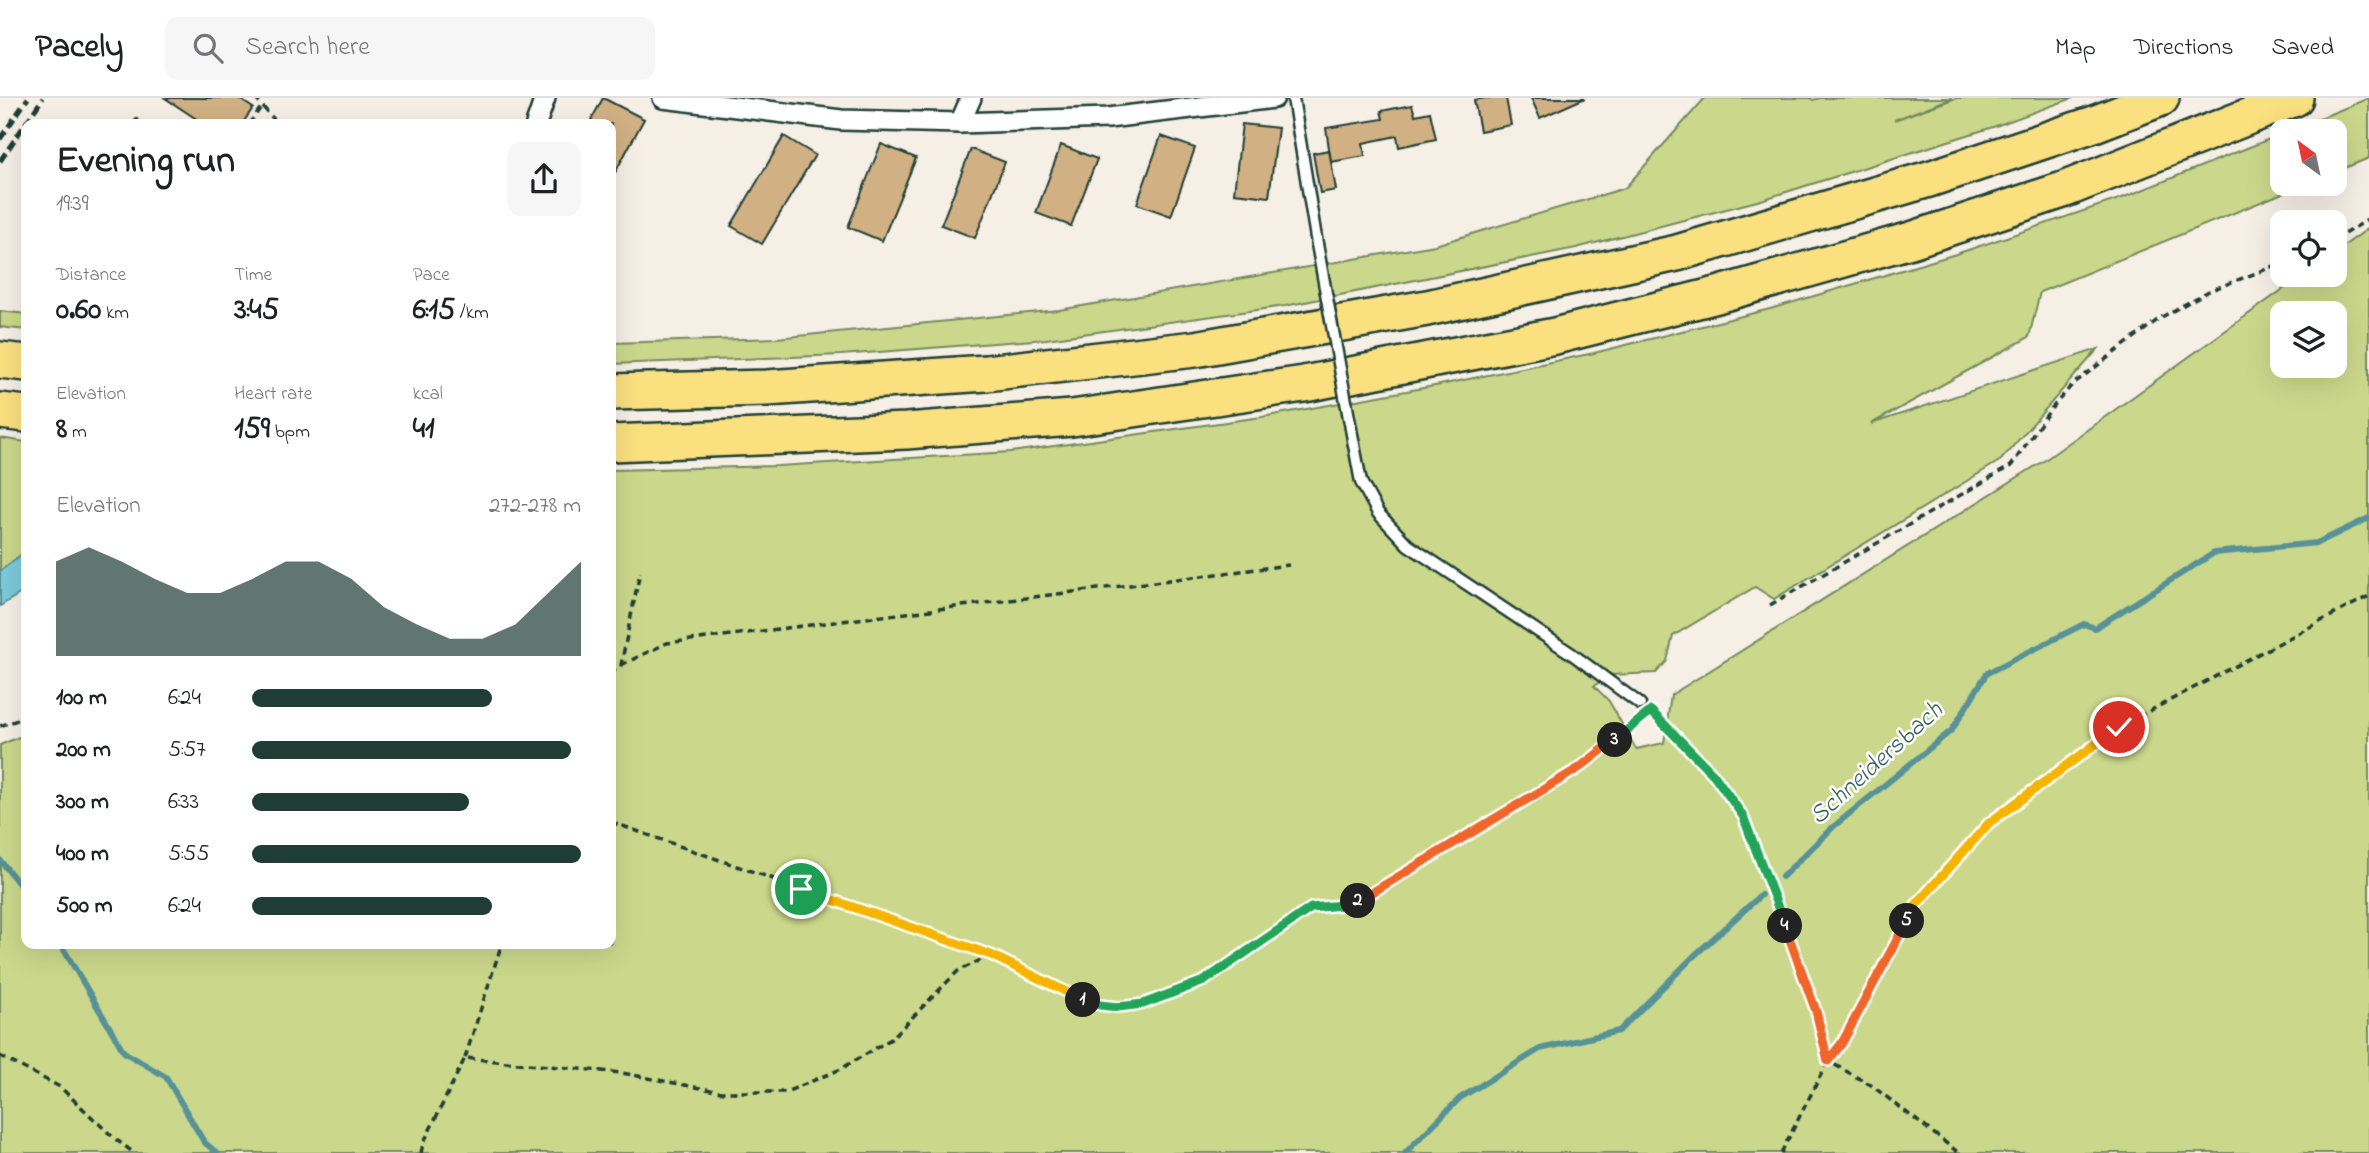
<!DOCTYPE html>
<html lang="en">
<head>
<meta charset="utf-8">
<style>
  :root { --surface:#fff; --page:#f6f6f6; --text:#202124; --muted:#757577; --line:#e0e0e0; --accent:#1f3d34 }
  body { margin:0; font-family:"Indie Flower",sans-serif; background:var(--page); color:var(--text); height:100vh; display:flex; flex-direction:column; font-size:26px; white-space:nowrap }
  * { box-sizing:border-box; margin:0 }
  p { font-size:23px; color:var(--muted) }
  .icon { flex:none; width:38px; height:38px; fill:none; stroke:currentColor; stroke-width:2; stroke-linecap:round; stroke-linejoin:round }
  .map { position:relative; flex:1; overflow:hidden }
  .side { position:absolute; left:21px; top:21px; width:595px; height:830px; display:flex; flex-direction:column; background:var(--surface); border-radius:14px; box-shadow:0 7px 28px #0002 }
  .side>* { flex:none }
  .needle { width:46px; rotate:327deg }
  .tools { position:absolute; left:2270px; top:21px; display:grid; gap:14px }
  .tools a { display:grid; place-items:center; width:77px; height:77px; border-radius:14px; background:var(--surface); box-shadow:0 7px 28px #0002; font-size:35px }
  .pin { position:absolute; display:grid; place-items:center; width:60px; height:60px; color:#fff; margin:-30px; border:4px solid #fff; border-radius:50%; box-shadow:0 2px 7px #0007 }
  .km { position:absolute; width:35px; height:35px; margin:-18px; border-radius:50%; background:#222; color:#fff; font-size:19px; line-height:35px; text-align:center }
  .round { display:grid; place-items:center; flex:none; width:74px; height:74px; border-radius:14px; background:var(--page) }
  .headline { display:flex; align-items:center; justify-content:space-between; height:119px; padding:0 35px }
  h1 { font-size:38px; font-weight:800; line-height:52px }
  .stats { display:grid; grid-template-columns:repeat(3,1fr); gap:10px; height:119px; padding:7px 35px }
  .stats div { display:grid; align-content:center }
  .stats b { font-size:30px; font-weight:800 }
  .stats small { font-size:19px; font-weight:400 }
  .stats p { font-size:19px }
  .chart { height:196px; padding:14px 35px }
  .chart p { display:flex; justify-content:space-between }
  .chart svg { width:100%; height:126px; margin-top:7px; fill:var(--accent); opacity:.7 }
  ul { padding:0 35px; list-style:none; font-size:23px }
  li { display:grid; grid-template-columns:112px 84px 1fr; align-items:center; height:52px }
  li i { height:18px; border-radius:9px; background:var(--accent) }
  header { display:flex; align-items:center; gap:42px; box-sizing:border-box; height:98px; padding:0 35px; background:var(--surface); border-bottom:2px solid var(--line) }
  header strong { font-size:33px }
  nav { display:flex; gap:38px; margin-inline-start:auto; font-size:24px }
  .search { width:490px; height:63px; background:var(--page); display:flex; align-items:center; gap:18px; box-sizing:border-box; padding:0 24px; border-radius:14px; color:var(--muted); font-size:26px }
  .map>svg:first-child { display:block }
  .green { fill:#cbd88b; stroke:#758a60; stroke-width:2; fill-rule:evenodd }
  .water { fill:#7ccada; stroke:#579298; stroke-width:2 }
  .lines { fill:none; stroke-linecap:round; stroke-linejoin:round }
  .stream { stroke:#579298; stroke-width:6 }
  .building { fill:#d1b084; stroke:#1f3d34; stroke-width:2 }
  .service-casing { stroke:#1f3d34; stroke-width:15 }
  .minor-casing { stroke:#1f3d34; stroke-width:24 }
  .motorway-casing { stroke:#1f3d34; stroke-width:40 }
  .path { stroke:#1f3d34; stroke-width:3.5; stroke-dasharray:7 5; stroke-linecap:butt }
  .service { stroke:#fff; stroke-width:10 }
  .minor { stroke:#fff; stroke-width:19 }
  .motorway { stroke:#fbe080; stroke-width:35 }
  .rail { stroke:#1f3d34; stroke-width:5; stroke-dasharray:10 5; stroke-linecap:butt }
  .service-bridge-casing { stroke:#1f3d34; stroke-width:15; stroke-linecap:butt }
  .service-bridge { stroke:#fff; stroke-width:10 }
  .split-1-casing { stroke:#fff; stroke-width:14 }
  .split-2-casing { stroke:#fff; stroke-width:14 }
  .split-3-casing { stroke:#fff; stroke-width:14 }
  .split-4-casing { stroke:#fff; stroke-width:14 }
  .split-5-casing { stroke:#fff; stroke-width:14 }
  .split-6-casing { stroke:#fff; stroke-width:14 }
  .split-1 { stroke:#f5b400; stroke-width:9 }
  .split-2 { stroke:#22a559; stroke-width:9 }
  .split-3 { stroke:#f0652b; stroke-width:9 }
  .split-4 { stroke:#22a559; stroke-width:9 }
  .split-5 { stroke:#f0652b; stroke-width:9 }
  .split-6 { stroke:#f5b400; stroke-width:9 }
  .labels { text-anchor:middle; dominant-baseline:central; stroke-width:5; stroke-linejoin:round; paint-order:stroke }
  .water-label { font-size:26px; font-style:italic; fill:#36605e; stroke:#fff }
</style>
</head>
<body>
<header>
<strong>Pacely</strong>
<div class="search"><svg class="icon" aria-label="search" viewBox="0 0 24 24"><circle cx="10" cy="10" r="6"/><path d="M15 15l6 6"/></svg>Search here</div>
<nav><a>Map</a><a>Directions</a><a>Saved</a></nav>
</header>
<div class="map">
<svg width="2369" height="1055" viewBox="0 0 2369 1055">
  <rect width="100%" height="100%" fill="#f6efe6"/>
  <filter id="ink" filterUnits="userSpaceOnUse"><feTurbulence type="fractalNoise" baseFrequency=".0143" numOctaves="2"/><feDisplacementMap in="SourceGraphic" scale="14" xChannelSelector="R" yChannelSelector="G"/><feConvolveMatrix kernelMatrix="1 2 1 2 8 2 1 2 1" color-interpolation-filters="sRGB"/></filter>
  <g filter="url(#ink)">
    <g class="green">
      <path d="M1705,0H1810L1813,2L1820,0H1952L1894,22L1956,0H2073L1993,29L1761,102L1576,150L1285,208L1046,241L841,257L611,266V245L777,240L1059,212L1435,147L1625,90Z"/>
      <path d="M2369,0V60L2335,74L2334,33H2289Z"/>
      <path d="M2282,36V86H2305L2040,194L2029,239L1871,326L2098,251L2001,362L1774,501L1755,489L1673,538L1667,563L1656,575L1610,577L1594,588L1609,603L1636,651L1664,645L1671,597L2045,362L2303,177H2334L2335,154L2369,130V1055H0V647L26,636V845H611V372L778,368L1011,354L1262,319L1440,287L1594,255L1770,211L1956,156L2122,100ZM2282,215H2334V268H2282Z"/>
      <path d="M0,213L26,216V232L0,229Z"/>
      <path d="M0,340L26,344V453L0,473Z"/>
    </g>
    <path class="water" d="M26,453V492L0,508V473Z"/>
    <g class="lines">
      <g class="stream">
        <path d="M0,762L26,795"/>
        <path d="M1782,779L1833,729L1952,632L1987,575L2084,526L2095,530L2214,455L2317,445L2369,420"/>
        <path d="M60,845L124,954L166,979L204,1044L217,1055"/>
        <path d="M1405,1055L1460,1000L1540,951L1619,933L1694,858L1761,797"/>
      </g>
    </g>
    <g class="building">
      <path d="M165,0H238L253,10L242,26H204Z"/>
      <path d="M603,0L644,21L611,82V26H589Z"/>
      <path d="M1486,0H1506L1511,27L1480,33L1474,2Z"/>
      <path d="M1531,0H1585L1540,20Z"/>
      <path d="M1412,7L1415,17L1430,14L1436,41L1399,49L1397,38L1363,45L1365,58L1331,64L1326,30L1383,21L1381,13Z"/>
      <path d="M1242,26L1278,30L1269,99L1234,95Z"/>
      <path d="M784,38L815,57L762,146L731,128Z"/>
      <path d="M1161,38L1195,50L1171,118L1137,106Z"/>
      <path d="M881,46L916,60L882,143L848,129Z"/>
      <path d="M1061,47L1097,61L1071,128L1036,115Z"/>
      <path d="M971,51L1005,64L975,140L941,127Z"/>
      <path d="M1329,52L1336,92L1320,95L1313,55Z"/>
    </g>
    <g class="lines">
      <defs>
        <g id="service">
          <path d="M1293,0L1317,146"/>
          <path d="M1354,347L1361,384L1378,415L1408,447L1572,556L1640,606"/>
        </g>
        <g id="minor">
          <path d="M663,0L841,22L960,25L1108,20L1274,0"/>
          <path d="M960,25L971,0"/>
          <path d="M536,26L545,0"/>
        </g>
        <g id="motorway">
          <path d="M0,262L26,265"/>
          <path d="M611,294L767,290L986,275L1195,251L1427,210L1677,155L1929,81L2094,26L2161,0"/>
          <path d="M0,313L26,316"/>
          <path d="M611,345L906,333L1072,320L1304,286L1555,238L1717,197L1911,142L2063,92L2295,0"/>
        </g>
      </defs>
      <use href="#service" class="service-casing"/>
      <use href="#minor" class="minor-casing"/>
      <use href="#motorway" class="motorway-casing"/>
      <g class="path">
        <path d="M255,0L278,26"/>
        <path d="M135,20L141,26"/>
        <path d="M249,26L262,8"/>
        <path d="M2334,142L2369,121"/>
        <path d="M1770,507L2011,368L2050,312L2072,287L2160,220L2209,193L2282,165"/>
        <path d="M621,567L667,545L1289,467"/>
        <path d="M611,576L621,567L640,474"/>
        <path d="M1650,613L1714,677L1743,718L1764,770L1816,913L1828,963L1871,987L1959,1055"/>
        <path d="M0,628L26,619"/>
        <path d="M611,724L991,857L1073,899L1100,907L1118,910L1143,906L1204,883L1311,810L1352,806L1579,670L1641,621"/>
        <path d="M0,958L60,989L114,1040L134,1055"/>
        <path d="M465,960L502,845"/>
        <path d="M421,1055L423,1046L465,960L622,975L721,994H786L841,971L891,941L958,873L991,857"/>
        <path d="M1781,1055L1828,963L1842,945L1916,807L1989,725L2119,629L2369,498"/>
      </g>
      <use href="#service" class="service"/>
      <use href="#minor" class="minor"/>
      <use href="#motorway" class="motorway"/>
      <g class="rail">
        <path d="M0,41L28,0"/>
        <path d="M0,63L43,0"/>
      </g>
      <defs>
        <path id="service-bridge" d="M1317,146L1354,347"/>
      </defs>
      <use href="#service-bridge" class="service-bridge-casing"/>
      <use href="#service-bridge" class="service-bridge"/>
    </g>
  </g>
  <g class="lines" filter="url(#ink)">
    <defs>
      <path id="split-1" d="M801,791L991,857L1083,902"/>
      <path id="split-2" d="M1083,902L1100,907L1118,909L1143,906L1204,883L1311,810L1352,806L1358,803"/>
      <path id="split-3" d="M1358,803L1579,670L1615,642"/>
      <path id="split-4" d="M1615,642L1651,613L1714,677L1743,718L1785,828"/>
      <path id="split-5" d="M1785,828L1816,913L1828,963L1842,945L1907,823"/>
      <path id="split-6" d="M1907,823L1916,807L1989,725L2119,629"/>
    </defs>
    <use href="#split-1" class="split-1-casing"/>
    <use href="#split-2" class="split-2-casing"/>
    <use href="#split-3" class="split-3-casing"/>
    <use href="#split-4" class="split-4-casing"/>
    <use href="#split-5" class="split-5-casing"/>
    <use href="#split-6" class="split-6-casing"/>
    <use href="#split-1" class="split-1"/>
    <use href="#split-2" class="split-2"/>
    <use href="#split-3" class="split-3"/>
    <use href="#split-4" class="split-4"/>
    <use href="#split-5" class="split-5"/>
    <use href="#split-6" class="split-6"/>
  </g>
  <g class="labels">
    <g class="water-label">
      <text transform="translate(1877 666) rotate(-42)">Schneidersbach</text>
    </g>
  </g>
</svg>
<div class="tools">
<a><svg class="needle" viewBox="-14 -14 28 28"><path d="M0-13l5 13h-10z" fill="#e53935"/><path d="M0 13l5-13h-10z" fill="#757577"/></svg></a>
<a><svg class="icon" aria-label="locate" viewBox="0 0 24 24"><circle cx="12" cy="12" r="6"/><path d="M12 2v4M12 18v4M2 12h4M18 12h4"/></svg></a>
<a><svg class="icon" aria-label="layers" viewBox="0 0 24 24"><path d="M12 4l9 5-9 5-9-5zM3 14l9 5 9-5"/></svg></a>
</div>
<div class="pin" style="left:801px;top:791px;background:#1e9e55"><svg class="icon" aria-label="arrive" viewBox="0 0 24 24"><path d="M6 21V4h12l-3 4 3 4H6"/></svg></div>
<div class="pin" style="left:2119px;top:629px;background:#d93025"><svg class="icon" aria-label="check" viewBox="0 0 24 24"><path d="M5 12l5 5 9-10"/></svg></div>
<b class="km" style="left:1083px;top:902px">1</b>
<b class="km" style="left:1358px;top:803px">2</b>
<b class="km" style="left:1615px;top:642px">3</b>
<b class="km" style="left:1785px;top:828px">4</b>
<b class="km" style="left:1907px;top:823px">5</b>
<section class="side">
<div class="headline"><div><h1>Evening run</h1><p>19:39</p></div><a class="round"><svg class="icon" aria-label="share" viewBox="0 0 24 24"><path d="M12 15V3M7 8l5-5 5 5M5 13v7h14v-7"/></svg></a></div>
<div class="stats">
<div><p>Distance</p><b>0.60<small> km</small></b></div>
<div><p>Time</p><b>3:45</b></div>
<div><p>Pace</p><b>6:15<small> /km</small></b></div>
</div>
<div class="stats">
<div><p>Elevation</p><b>8<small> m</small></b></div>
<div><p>Heart rate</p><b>159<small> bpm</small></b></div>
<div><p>kcal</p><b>41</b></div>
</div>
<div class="chart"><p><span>Elevation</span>272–278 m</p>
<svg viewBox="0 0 160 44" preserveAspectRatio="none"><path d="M0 44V11L10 6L20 11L30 17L40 22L50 22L60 17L70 11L80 11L90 17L100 27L110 33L120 38L130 38L140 33L150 22L160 11V44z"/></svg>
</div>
<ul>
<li><b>100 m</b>6:24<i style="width:73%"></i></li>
<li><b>200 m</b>5:57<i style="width:97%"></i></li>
<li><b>300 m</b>6:33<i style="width:66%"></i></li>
<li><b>400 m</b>5:55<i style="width:100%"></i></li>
<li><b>500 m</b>6:24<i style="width:73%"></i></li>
</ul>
</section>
</div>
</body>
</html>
